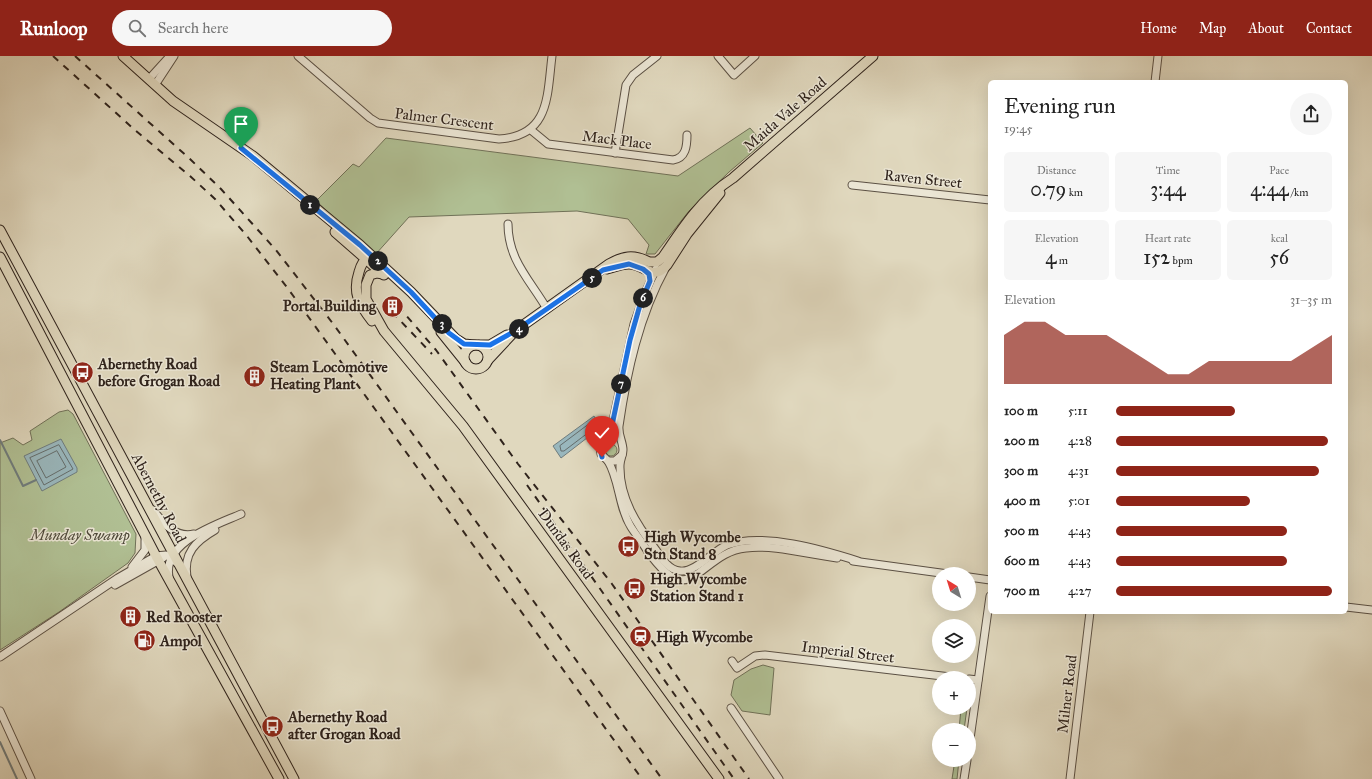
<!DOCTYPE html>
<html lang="en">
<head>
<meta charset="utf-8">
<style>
  :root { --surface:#fff; --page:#f6f6f6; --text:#222; --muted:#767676; --accent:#8f2418 }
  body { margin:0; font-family:"IM FELL Great Primer",serif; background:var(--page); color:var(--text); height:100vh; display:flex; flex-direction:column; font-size:15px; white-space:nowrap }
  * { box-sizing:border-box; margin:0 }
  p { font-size:13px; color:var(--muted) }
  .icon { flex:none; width:22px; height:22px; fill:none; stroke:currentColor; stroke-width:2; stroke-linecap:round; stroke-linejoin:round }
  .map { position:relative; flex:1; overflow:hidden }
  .panel { position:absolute; left:988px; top:24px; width:360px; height:534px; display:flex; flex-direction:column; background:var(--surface); border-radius:6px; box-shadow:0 4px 16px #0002 }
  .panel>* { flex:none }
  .needle { width:26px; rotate:322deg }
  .fabs { position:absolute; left:932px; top:511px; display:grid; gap:8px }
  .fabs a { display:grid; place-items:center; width:44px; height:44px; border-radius:50%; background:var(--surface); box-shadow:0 4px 16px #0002; font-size:20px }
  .pin { position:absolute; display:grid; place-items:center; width:34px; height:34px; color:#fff; margin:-41px -17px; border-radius:50% 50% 50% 0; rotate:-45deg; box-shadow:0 0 4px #0007 }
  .pin .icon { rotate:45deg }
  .km { position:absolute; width:20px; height:20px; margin:-10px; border-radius:50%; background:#222; color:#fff; font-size:11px; line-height:20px; text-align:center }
  .round { display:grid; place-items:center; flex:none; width:42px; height:42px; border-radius:21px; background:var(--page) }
  .headline { display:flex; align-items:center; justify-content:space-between; height:68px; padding:0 16px }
  h1 { font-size:22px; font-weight:600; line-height:30px }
  .stats { display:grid; grid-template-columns:repeat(3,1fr); gap:6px; height:68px; padding:4px 16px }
  .stats div { display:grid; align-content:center; border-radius:6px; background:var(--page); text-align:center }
  .stats b { font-size:20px; font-weight:600 }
  .stats small { font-size:11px; font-weight:400 }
  .stats p { font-size:11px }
  .chart { height:112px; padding:8px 16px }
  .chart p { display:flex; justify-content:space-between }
  .chart svg { width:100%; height:72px; margin-top:4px; fill:var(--accent); opacity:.7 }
  ul { padding:0 16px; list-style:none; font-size:13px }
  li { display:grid; grid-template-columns:64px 48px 1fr; align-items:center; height:30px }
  li i { height:10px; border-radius:5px; background:var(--accent) }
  header { display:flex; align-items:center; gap:24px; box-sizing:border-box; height:56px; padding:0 20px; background:var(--accent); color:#fff }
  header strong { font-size:19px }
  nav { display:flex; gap:22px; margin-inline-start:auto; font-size:14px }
  .search { width:280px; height:36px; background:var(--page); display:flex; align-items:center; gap:10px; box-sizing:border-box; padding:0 14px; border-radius:22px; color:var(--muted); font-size:15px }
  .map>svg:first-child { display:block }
  .green { fill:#b0bf93; stroke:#707158 }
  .water { fill:#99b7bd; stroke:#6f7c7d }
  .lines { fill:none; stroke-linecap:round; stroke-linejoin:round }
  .shore { stroke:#646d6c; stroke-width:1 }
  .stream { stroke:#6f7c7d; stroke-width:2 }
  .minor-casing { stroke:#5b5044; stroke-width:9 }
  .major-casing { stroke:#2f231c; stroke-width:11 }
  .minor { stroke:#ebe6d5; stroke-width:7 }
  .major { stroke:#e0d8be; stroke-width:9 }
  .rail { stroke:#2f231c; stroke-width:2; stroke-dasharray:7 7; stroke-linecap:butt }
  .route-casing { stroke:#fff; stroke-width:8 }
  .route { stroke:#1a73e8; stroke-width:5 }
  .labels { text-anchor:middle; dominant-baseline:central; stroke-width:3; stroke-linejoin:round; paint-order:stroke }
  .street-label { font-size:15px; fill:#2f231c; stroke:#ebe6d5 }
  .poi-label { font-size:15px; font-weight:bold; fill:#2f231c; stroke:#ebe6d5; text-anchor:start }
  .park-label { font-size:15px; font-style:italic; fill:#4f4a3a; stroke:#ebe6d5 }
</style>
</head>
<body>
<header>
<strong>Runloop</strong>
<div class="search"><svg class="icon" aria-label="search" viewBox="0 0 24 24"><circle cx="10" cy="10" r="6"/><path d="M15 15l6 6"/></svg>Search here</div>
<nav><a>Home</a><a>Map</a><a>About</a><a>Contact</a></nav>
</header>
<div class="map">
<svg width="1372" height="723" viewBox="0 0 1372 723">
  <rect width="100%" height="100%" fill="#e0d8be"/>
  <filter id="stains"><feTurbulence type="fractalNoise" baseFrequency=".005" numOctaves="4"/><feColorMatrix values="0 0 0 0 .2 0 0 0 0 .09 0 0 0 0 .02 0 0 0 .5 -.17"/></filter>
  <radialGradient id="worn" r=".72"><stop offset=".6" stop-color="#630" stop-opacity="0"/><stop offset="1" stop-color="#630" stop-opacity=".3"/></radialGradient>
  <g class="green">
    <path d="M750,72L763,87L729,116L689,155L655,198H646L649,189L628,163L577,155L409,161L375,199L316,145L353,108L359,111L386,82L678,120Z"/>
    <path d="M68,354L73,358L136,478L135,497L128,507L59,556L0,594V387L13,382L23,389L32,384L30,375L59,356Z"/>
    <circle cx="611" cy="394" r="6"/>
    <path d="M763,609L774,612L770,659L742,655L731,639L734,624L751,613Z"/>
    <path d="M961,652H967L964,674H959Z"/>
    <path d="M955,704H959L957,723H952Z"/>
  </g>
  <g class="water">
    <path d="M594,360L599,369L596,375L561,402L553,390Z"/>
    <path d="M61,383L77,412V416L42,435L24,400Z"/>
  </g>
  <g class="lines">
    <g class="shore">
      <path d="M592,366L595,369L593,373L564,395H561L560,390Z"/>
      <path d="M59,389L73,413L44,429L30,402Z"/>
      <path d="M57,395L66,411L46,422L37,405Z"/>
    </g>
    <g class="stream">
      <path d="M0,384L23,430L36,424"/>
      <path d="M0,686L17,723"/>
    </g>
    <defs>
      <g id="minor">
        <path d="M298,0L370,62L378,67L499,83C550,80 547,40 552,0"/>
        <path d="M718,0L734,19L755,0"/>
        <path d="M149,23L170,0"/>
        <path d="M1155,26L1158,0"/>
        <path d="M155,29L174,0"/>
        <path d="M531,74L548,88L673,104C686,102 687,90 687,79"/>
        <path d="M615,97L626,29L633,19L657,0"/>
        <path d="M852,129L990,144"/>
        <path d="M508,168C508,204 530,224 547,253"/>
        <path d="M666,211C639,260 627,315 619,370C618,379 623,386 623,394C623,399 620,404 620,409C619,442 637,469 656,494C662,503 669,514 680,515C695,517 713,495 727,489C763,476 823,494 858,505"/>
        <path d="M622,399L615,405H608L601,398L600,390L611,374L634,268L645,237L656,213"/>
        <path d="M608,405C620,425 618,450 631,471C636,479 643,487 648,496C660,511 675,534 696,519C713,507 725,494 746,492C772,488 811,499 837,502"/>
        <path d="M153,454C164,468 175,482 194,478"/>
        <path d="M853,505L948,518"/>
        <path d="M132,511L145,494V482"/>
        <path d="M169,521C162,486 216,469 241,458"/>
        <path d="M187,521C183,497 196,485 215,474"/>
        <path d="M969,521L990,524"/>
        <path d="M115,529L163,502"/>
        <path d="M1346,551L1372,554"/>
        <path d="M0,601L118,522L156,500L166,499L177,507"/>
        <path d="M732,605L737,612L755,600L765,599L959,622"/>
        <path d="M969,623L978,624"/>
        <path d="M731,652L779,723"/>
        <path d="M0,655L31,723"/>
        <path d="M969,690L990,540"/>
        <path d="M964,723L967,704"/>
        <path d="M1070,723L1090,556"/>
      </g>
      <g id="major">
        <path d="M123,0L173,45L253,100L360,189L411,236L456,283L464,288L475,289"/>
        <path d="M0,174L294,723"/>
        <path d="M335,176L384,219"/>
        <path d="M0,201L156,500L279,723"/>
        <path d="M370,202C363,204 361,209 359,216C352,237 359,248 372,265"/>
        <path d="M650,206H657L663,201C683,171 702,142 733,122L873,0"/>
        <path d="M607,213C614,211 622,208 629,208C645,208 652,226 667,209L687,178L720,137"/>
        <path d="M383,218L377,217L370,219L366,229V243L384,275L463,370L719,723"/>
        <path d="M441,276L466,307"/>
        <path d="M478,289H490L507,279"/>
        <circle cx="476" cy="301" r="12"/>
        <path d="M488,304L515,275L609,208C623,200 633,198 647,205"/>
      </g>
    </defs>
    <use href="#minor" class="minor-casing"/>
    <use href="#major" class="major-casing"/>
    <use href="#minor" class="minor"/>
    <use href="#major" class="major"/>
    <g class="rail">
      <path d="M53,0L136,75L190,120L215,143L247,180L289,234L642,723"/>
      <path d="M75,0L190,103L221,133L276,194L334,269L662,723"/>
      <path d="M398,250L436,294L518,408L612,528L749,723"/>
      <path d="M392,256L432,298"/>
      <path d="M527,429L734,723"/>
    </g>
  </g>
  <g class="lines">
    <defs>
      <path id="route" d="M241,92L360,189L411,236L449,277L464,288L490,289L515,275L603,214L629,208L643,213L649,218L650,225L640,249L630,284L611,374L600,390L602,401"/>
    </defs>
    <use href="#route" class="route-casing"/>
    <use href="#route" class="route"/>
  </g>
  <defs>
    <symbol id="building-disc" viewBox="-11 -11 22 22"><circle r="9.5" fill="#8f2418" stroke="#ebe6d5"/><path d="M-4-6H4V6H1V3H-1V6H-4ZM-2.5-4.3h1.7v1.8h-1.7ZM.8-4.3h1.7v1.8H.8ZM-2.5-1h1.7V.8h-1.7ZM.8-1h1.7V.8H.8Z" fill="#fff"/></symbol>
    <symbol id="bus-disc" viewBox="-11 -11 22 22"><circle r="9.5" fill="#8f2418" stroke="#ebe6d5"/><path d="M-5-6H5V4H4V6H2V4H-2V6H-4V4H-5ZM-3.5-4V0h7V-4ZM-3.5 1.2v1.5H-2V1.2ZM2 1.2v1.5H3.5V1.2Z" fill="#fff"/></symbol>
    <symbol id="station-disc" viewBox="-11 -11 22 22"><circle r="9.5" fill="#8f2418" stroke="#ebe6d5"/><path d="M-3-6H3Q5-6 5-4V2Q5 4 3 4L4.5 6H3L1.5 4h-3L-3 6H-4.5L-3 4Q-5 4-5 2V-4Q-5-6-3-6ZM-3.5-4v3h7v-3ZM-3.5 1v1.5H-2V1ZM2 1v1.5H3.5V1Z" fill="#fff"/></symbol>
    <symbol id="fuel-disc" viewBox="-11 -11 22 22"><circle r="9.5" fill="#8f2418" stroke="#ebe6d5"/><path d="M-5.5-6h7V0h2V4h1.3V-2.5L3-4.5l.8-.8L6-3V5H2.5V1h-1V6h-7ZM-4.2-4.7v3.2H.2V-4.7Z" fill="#fff"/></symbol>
  </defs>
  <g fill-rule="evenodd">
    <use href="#building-disc" x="380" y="238" width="25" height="25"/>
    <use href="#bus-disc" x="70" y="304" width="25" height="25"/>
    <use href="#building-disc" x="242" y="308" width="25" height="25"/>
    <use href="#bus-disc" x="616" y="478" width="25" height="25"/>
    <use href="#bus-disc" x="622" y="520" width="25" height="25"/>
    <use href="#building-disc" x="118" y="548" width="25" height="25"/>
    <use href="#station-disc" x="628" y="568" width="25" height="25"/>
    <use href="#fuel-disc" x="132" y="572" width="25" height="25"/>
    <use href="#bus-disc" x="260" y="658" width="25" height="25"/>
  </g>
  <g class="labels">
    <g class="street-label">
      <text transform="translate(785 58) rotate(-41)">Maida Vale Road</text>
      <text transform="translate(444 63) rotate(7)">Palmer Crescent</text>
      <text transform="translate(617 84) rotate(7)">Mack Place</text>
      <text transform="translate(923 123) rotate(6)">Raven Street</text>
      <text transform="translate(159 442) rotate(62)">Abernethy Road</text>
      <text transform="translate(566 488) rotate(54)">Dundas Road</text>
      <text transform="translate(848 596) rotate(7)">Imperial Street</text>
      <text transform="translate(1067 638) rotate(-83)">Milner Road</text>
    </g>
    <g class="poi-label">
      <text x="376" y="250" text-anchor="end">Portal Building</text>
      <text x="98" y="308">Abernethy Road<tspan x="98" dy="17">before Grogan Road</tspan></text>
      <text x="270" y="311">Steam Locomotive<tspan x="270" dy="17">Heating Plant</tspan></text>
      <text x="644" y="481">High Wycombe<tspan x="644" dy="17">Stn Stand 8</tspan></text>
      <text x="650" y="523">High Wycombe<tspan x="650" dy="17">Station Stand 1</tspan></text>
      <text x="146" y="561">Red Rooster</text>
      <text x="656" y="581">High Wycombe</text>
      <text x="160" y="585">Ampol</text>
      <text x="288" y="661">Abernethy Road<tspan x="288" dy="17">after Grogan Road</tspan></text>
    </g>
    <g class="park-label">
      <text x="80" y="479">Munday Swamp</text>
    </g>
  </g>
  <rect width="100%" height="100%" filter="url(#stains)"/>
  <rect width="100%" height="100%" fill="url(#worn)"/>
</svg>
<div class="fabs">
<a><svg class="needle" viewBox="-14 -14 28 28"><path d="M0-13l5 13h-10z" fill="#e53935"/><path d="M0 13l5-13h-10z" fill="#767676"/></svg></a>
<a><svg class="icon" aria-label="layers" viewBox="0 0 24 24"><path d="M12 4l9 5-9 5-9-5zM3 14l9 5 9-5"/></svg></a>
<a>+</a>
<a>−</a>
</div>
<div class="pin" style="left:241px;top:92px;background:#1e9e55"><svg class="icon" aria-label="arrive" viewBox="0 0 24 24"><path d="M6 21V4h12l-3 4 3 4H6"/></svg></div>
<div class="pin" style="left:602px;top:401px;background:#d93025"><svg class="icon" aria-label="check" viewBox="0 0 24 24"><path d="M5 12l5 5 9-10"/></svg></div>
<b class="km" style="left:310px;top:149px">1</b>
<b class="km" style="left:378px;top:205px">2</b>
<b class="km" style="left:442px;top:268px">3</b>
<b class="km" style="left:519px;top:273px">4</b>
<b class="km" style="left:592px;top:222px">5</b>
<b class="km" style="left:643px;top:242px">6</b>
<b class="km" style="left:621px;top:328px">7</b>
<section class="panel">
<div class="headline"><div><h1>Evening run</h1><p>19:45</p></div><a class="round"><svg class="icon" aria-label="share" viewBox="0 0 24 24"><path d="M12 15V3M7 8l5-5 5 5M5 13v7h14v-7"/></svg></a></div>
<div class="stats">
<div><p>Distance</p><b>0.79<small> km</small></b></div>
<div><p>Time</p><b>3:44</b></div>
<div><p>Pace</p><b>4:44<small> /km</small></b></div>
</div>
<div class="stats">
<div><p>Elevation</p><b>4<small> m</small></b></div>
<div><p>Heart rate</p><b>152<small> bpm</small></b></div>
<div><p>kcal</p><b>56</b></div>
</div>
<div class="chart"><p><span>Elevation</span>31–35 m</p>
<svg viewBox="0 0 160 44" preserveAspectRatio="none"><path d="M0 44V14L10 6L20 6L30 14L40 14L50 14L60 22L70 30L80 38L90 38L100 30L110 30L120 30L130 30L140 30L150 22L160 14V44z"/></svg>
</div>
<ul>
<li><b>100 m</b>5:11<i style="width:55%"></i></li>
<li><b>200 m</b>4:28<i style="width:98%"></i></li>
<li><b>300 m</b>4:31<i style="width:94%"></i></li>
<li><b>400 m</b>5:01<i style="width:62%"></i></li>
<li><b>500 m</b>4:43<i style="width:79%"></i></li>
<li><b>600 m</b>4:43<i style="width:79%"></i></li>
<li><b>700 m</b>4:27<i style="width:100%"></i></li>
</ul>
</section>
</div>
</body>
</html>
